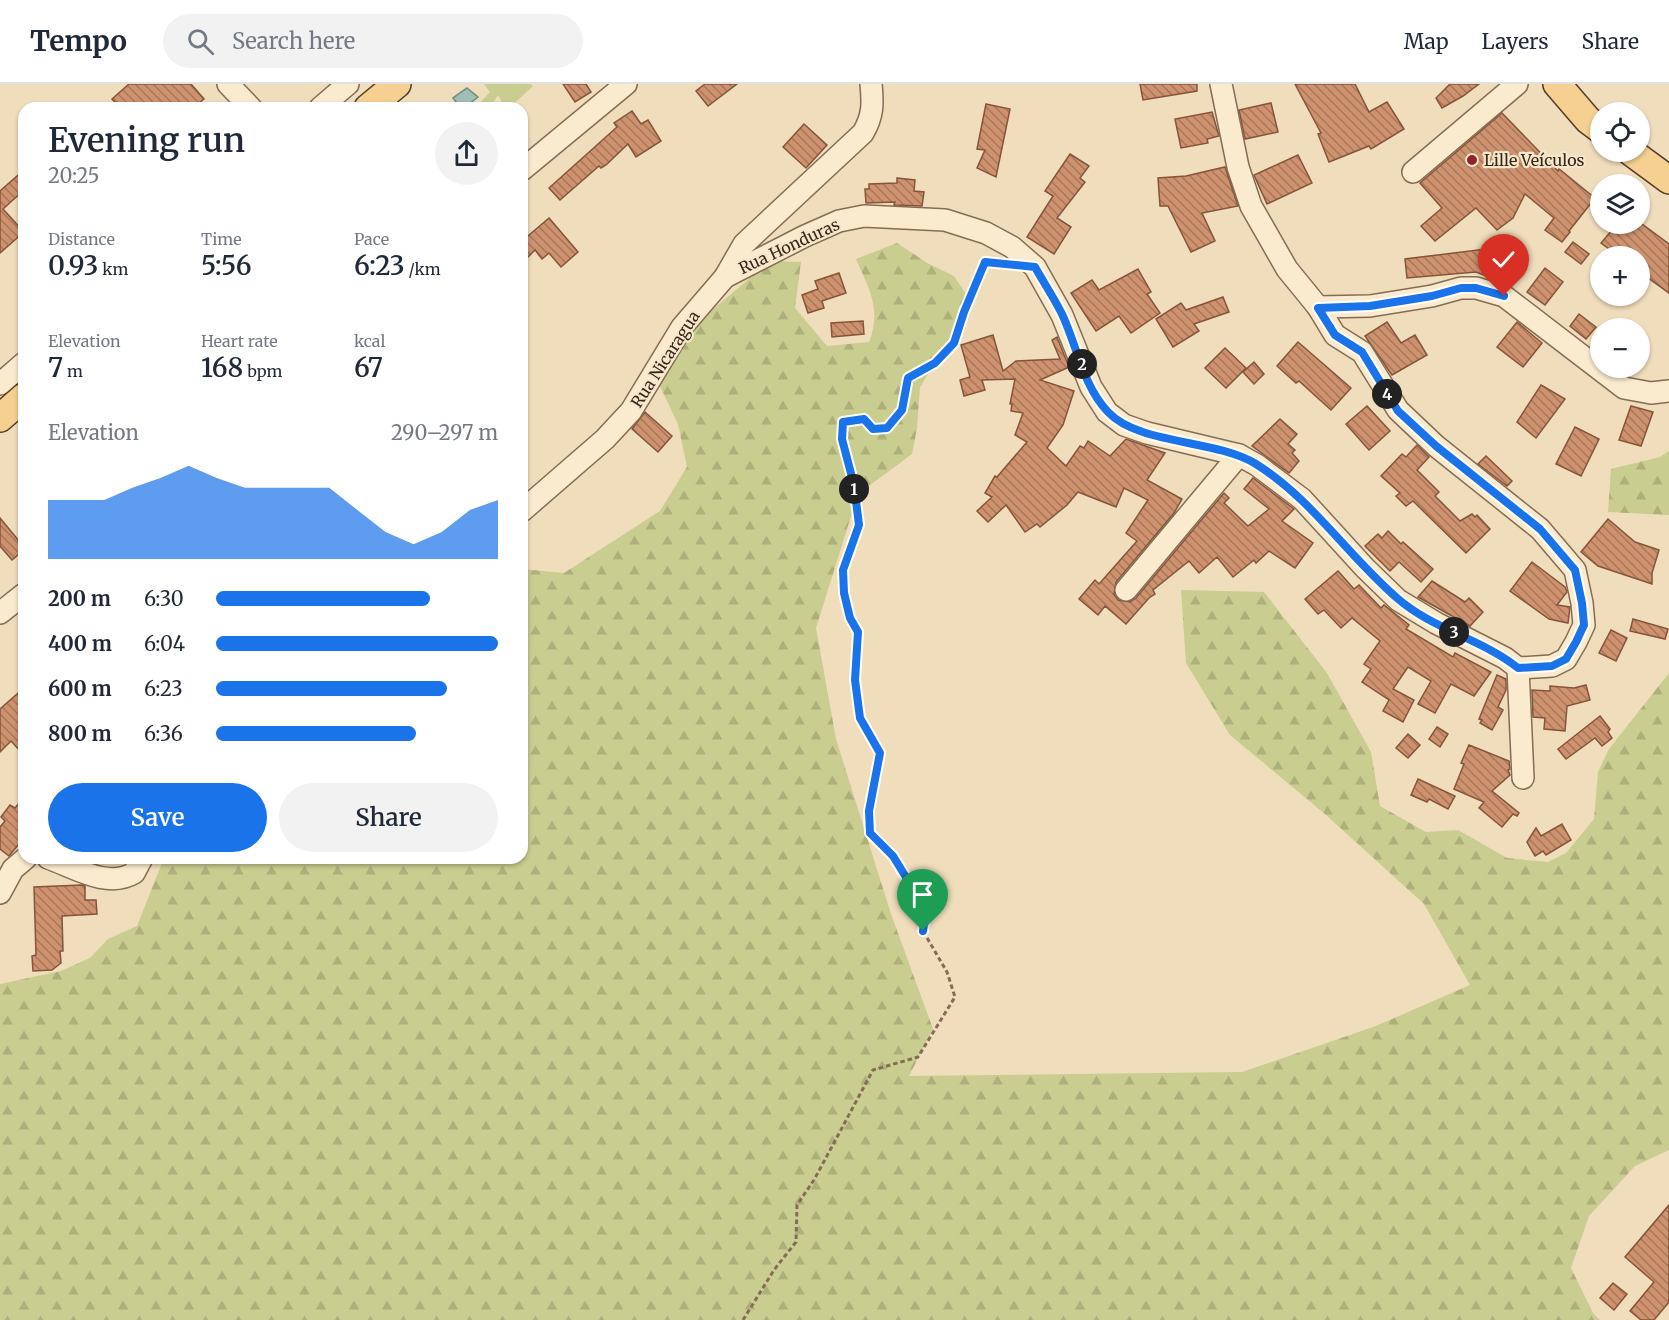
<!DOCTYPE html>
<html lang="en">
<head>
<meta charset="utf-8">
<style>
  :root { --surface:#fff; --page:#f2f2f3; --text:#1f2937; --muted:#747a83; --line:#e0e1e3; --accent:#1a73e8 }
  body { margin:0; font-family:Merriweather,serif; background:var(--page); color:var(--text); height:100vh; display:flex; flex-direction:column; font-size:22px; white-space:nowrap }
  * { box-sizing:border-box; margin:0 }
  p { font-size:20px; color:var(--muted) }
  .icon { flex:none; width:33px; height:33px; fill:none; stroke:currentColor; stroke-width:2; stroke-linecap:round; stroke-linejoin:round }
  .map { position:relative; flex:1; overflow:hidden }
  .details { position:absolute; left:18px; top:18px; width:510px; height:762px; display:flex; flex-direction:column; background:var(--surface); border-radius:18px; box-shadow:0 2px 4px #0004 }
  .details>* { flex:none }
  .fabs { position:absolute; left:1590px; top:18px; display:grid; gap:12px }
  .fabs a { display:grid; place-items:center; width:60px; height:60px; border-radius:50%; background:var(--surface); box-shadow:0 2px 4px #0004; font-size:30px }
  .pin { position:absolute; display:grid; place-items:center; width:51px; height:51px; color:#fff; margin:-62px -26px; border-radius:50% 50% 50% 0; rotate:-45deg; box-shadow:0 0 6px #0007 }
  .pin .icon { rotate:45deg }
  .km { position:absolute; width:30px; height:30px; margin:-15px; border-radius:50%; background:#222; color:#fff; font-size:16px; line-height:30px; text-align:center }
  .round { display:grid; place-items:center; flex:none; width:63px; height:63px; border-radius:32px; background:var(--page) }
  .overview { display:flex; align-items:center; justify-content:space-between; height:102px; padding:0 30px }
  h1 { font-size:33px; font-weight:600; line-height:45px }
  .figures { display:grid; grid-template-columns:repeat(3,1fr); gap:9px; height:102px; padding:6px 30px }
  .figures div { display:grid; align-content:center }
  .figures b { font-size:26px; font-weight:600 }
  .figures small { font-size:16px; font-weight:400 }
  .figures p { font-size:16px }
  .chart { height:168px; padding:12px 30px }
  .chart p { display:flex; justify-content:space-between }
  .chart svg { width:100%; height:108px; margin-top:6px; fill:var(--accent); opacity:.7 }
  .button { display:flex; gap:12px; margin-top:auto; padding:12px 30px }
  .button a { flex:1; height:69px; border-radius:36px; background:var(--accent); color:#fff; font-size:24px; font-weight:600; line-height:69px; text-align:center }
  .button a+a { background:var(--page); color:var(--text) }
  ul { padding:0 30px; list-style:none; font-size:20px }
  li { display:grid; grid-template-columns:96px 72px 1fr; align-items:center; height:45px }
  li i { height:15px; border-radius:8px; background:var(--accent) }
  header { display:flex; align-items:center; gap:36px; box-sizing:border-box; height:84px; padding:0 30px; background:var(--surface); border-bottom:2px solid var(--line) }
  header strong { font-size:28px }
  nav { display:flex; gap:33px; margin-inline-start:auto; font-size:21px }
  .search { width:420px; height:54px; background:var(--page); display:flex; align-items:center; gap:15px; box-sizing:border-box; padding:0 21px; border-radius:33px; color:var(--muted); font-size:22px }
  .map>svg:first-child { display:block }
  .grass { fill:#c9cd8f }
  .forest { fill:url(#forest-firs) }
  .water { fill:#9fbfb4; stroke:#678d81; stroke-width:1.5 }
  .building { fill:url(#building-back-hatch); stroke:#86543a; stroke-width:1.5 }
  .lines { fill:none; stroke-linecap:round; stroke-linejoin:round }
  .minor-casing { stroke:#866c55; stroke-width:24 }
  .major-casing { stroke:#533b2a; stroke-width:30 }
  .path { stroke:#866c55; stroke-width:3; stroke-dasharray:4.5 3; stroke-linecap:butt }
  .minor { stroke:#faeace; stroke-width:21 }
  .major { stroke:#f5d090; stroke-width:27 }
  .route-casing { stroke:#fff; stroke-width:12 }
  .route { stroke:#1a73e8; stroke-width:8 }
  .poi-dot { fill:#97232a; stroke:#f6e7cb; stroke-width:2 }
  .labels { text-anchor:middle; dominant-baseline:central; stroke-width:4.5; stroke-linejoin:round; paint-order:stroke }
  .poi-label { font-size:16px; fill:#35261a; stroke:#f6e7cb; text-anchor:start }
  .street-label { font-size:16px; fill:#35261a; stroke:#f6e7cb }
</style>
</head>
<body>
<header>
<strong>Tempo</strong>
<div class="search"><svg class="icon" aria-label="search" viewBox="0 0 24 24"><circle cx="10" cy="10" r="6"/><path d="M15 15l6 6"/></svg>Search here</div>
<nav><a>Map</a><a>Layers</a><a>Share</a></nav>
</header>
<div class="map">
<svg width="1669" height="1236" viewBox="0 0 1669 1236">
  <defs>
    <pattern id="forest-firs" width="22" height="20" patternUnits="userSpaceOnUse" patternTransform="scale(1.5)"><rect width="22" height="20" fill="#c9cd8f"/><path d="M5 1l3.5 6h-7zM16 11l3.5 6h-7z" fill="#adb07b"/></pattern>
    <pattern id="building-back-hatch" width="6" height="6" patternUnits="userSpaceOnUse" patternTransform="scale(1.5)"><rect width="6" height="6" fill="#ce926f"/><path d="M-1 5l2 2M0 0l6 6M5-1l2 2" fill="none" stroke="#a8775a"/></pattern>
  </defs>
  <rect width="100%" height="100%" fill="#efddbb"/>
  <path class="grass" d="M484,0H531L533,2L509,24H505L498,11L490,23L477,24V22L490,8Z"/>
  <g class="forest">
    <path d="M897,159L929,180L954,192L970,216L952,252L920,303L917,344L912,370L858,410L816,544L836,655L891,830L933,945L909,992L1242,988L1376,942L1470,901L1424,820L1326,731L1230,651L1186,579L1181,506L1264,508L1327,589L1371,668L1380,722L1426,748L1458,746L1507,774L1548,778L1566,769L1594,735L1598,688L1609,665L1669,589V1066L1635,1082L1589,1132L1571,1184L1593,1229L1600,1236H0V900L61,887L90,874L108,855L137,842L164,774H522V485L564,489L660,427L687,383L678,340L657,296L684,250L770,177L801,178L795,224L827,262L869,258C882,225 869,205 856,175Z"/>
    <path d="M1669,367V431L1608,428L1611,385L1660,373Z"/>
  </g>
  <path class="water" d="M467,4L478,13L464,24H461L453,14Z"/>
  <g class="building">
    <path d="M129,0H191L204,15L193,24H120L112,15Z"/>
    <path d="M563,0H586L591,8L575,18Z"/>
    <path d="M705,0H737L708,22L696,7Z"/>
    <path d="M1140,0H1197V7L1143,16Z"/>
    <path d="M1295,0H1355L1369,28L1387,18L1404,45L1371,65L1369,62L1329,78L1318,50L1321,49Z"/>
    <path d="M1450,0H1479L1463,12L1442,24L1436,14Z"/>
    <path d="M1271,19L1278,48L1245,55L1239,26Z"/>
    <path d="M986,20L1010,25L996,93L977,84L985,66L977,65Z"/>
    <path d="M632,27L641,40L648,36L661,57L636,73L628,60L606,81L601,84L599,82L560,116L549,104L617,43L614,39Z"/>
    <path d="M1212,28L1219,52L1207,55L1208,59L1181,64L1175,35Z"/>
    <path d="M1502,29L1558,87L1559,85L1595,114L1569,147L1570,148L1562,158L1545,146L1554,134L1525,110L1513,134L1497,146L1476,124L1435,157L1421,142L1442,124L1420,99Z"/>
    <path d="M804,40L827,61L806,84L783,63Z"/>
    <path d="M1070,70L1089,82L1080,94L1085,98L1057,134L1071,143L1054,170L1027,153L1053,112L1045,107Z"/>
    <path d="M1298,71L1312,99L1267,120L1254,91Z"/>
    <path d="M1225,83L1238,122L1202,129L1215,157L1191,168L1168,122H1160L1158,94L1186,92Z"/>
    <path d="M24,86V106L3,125L24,148L0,169V107Z"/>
    <path d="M897,94L915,96L914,107L924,108L922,122L894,121L895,118L866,119L865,105H869V100L897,99Z"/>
    <path d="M549,134L578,168L561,183L549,169L542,175L535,166L522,179V157Z"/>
    <path d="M1617,140H1642L1669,160V209L1640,188V172H1619L1601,159Z"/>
    <path d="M1573,158L1589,170L1581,180L1565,168Z"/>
    <path d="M1494,164L1497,184L1514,192L1510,201L1476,188L1407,194L1405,175Z"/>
    <path d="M1545,184L1563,198L1545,221L1527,208Z"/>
    <path d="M1138,185L1151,208L1147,210L1160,229L1131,249L1119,232L1096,247L1071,209L1092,196L1099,206Z"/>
    <path d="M839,189L846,209L822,217L824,224L808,229L802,211L818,205L815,197Z"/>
    <path d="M1223,213L1229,228L1194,240L1199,247L1173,263L1156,235L1181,219L1186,226Z"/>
    <path d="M1579,230L1596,243L1586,255L1570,242Z"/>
    <path d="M863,237L864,250L832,253L831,239Z"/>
    <path d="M1387,238L1401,259L1415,251L1427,271L1392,291L1365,252Z"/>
    <path d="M1517,238L1542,259L1523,283L1497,263Z"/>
    <path d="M993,251L1003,287L1016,277L1060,275L1052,256L1057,253L1069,283L1040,296L1074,307L1063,341L1047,364L1066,382L1080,362L1084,364L1088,357L1110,372L1126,355L1165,369L1147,396L1182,415L1174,429L1116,498L1114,510L1118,516L1130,518L1136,514L1224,409L1229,414L1224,419L1248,442L1269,425L1244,405L1253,394L1294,425L1282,437L1313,459L1295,484L1269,467L1256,479L1254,476L1233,493L1217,473L1199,489L1189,477L1153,506L1155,510L1149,514L1126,540L1105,522L1098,531L1079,515L1095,496L1099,500L1137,457L1126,449L1148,416L1124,404L1116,423L1078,408L1067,421L1040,443L1037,440L1025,448L1006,421L988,438L977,427L992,413L985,409L995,392L997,393L1027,358L1015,351L1023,329L1011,327L1012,320H1010L1015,295L982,296L985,306L964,312L960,296L970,293L961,261Z"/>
    <path d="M1298,258L1351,304L1331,326L1299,297L1296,299L1277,282Z"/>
    <path d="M1225,264L1246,284L1226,304L1205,284Z"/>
    <path d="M1254,278L1264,290L1254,300L1243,288Z"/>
    <path d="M1541,301L1565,315L1536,354L1517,338Z"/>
    <path d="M1367,322L1390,347L1369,366L1346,340Z"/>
    <path d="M1631,322L1653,328L1641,362L1619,356Z"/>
    <path d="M645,328L672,352L658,368L632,345Z"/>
    <path d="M1280,335L1297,350L1288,360L1295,366L1292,369L1299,377L1289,389L1252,362Z"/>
    <path d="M1575,343L1599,355L1581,392L1556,380Z"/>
    <path d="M1417,361L1429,373L1417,386L1439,408L1435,412L1460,437L1472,430L1475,433L1477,431L1490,445L1466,469L1413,417L1406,422L1396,412L1400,409L1381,392L1402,370L1406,373Z"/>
    <path d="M1486,372L1512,397L1507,402L1478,380Z"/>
    <path d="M0,434L24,463V466L12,476L0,462Z"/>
    <path d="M1608,435L1635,458L1659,466L1652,489V500L1598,482L1581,468Z"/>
    <path d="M1388,447L1401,460L1403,458L1433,485L1421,498L1399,478L1390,487L1365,462L1378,450L1382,454Z"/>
    <path d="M1532,478L1565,503L1567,508L1557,521L1570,523L1568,539L1549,535L1510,507Z"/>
    <path d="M1338,487L1354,505L1359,501L1381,524L1384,521L1409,541L1406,545L1453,573L1455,569L1491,588L1474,612L1451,600L1435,629L1418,620L1431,597L1408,583L1393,605L1414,616L1403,638L1383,627L1389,616L1362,598L1371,585L1364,580L1380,557L1352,534L1341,544L1324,526L1318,530L1305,515Z"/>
    <path d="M1432,497L1465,518L1469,514L1483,528L1470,542L1418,513Z"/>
    <path d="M1633,535L1668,545L1665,555L1630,547Z"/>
    <path d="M1611,546L1627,554L1616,577L1599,569Z"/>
    <path d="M1497,591L1506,595V606L1498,623L1503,626L1492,646L1480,639L1482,636L1479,635Z"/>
    <path d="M1586,601L1590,616L1567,622L1565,647L1544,645L1545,634L1533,633L1532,606L1550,607V602L1574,604Z"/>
    <path d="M24,604V671L11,657L0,668V625Z"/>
    <path d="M1600,632L1610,645L1608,648L1612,654L1602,662L1595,654L1566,675L1558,665Z"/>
    <path d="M1437,643L1448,650L1440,663L1429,655Z"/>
    <path d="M1408,650L1420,661L1408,674L1396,664Z"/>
    <path d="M1469,661L1509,677L1510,685L1508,686L1510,691L1492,707L1519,729L1517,732L1513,730L1502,743L1479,724L1484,718L1454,705L1464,680L1461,679Z"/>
    <path d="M1418,695L1455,712L1448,725L1429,715L1427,718L1411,711Z"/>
    <path d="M24,713V754L9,772L0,765V743L5,737L1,733L10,721L15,724Z"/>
    <path d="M1562,740L1571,756L1546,771L1543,767L1535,772L1527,758L1536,744L1541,752Z"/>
    <path d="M82,801L85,802V816H96L97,830L62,832L63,867H60L61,879L52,886L33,887L32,872L36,871L34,803Z"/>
    <path d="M1669,1121V1218L1654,1236H1641L1630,1227L1654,1198L1625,1173Z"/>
    <path d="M1613,1199L1627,1210L1614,1226L1600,1214Z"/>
  </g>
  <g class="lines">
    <defs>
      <g id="minor">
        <path d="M228,0L251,24"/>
        <path d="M320,24L348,0"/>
        <path d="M522,86L626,0"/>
        <path d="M1413,88L1517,0"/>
        <path d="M725,193L805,152L839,137L864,132L945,136L986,149L1012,163L1035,183L1062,231L1091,303L1107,328L1124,341L1147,349L1239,371L1257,381L1302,415L1365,484L1398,516L1436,539L1505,574L1518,584L1552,582L1566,575L1576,558L1584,541L1582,519L1575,486L1540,445L1436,362L1398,326L1362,268L1335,251L1318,223L1287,185L1251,122L1238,83L1221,0"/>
        <path d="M1318,223L1370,222L1432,212L1461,204H1476L1504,212L1624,304L1651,309L1669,307"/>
        <path d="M0,300L24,279"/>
        <path d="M522,427L605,355L631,327L682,243L725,193L744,160L863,49C873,32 873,20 871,0"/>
        <path d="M1126,506L1239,371"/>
        <path d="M0,529L24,510"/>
        <path d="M1518,584L1523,694"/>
        <path d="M48,774C74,783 107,805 134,789L142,774"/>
        <path d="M0,809L13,785L26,774"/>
      </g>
      <g id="major">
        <path d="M1557,0L1588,36L1600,45"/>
        <path d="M368,24L397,0"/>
        <path d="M1631,68L1669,96"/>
        <path d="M0,334L24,313"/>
      </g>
    </defs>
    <use href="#minor" class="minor-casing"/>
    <use href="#major" class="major-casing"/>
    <path class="path" d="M743,1236L774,1186L796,1158L797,1121L814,1096L873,986L918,973L955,913L947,888L923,847L925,834L910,821L912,803L893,772L870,749L869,727L880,669L860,634L855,596L858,548L850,534L844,509L843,487L859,441L854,401L841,355L843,338L864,335L873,345L887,344L902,326L908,294L935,279L955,259L964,228L985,178L1003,180"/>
    <use href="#minor" class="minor"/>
    <use href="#major" class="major"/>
  </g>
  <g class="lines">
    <defs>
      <path id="route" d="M923,847L925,834L910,821L912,803L893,772L870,749L869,727L880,669L860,634L855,596L858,548L850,534L844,509L843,486L859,441L854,401L842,355L843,338L864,335L873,345L887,344L902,326L908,294L935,279L954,259L964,228L985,178L1035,183C1044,199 1054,214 1062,230C1077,262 1083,302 1108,328C1139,361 1215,355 1256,380C1313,416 1347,471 1397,514C1432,545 1482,555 1518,584L1552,582L1566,575L1576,558L1584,541L1582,519L1575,486L1540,445L1436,362L1398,327L1362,268L1335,251L1318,224L1370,222L1432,212L1461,204H1476L1504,212"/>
    </defs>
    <use href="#route" class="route-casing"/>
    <use href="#route" class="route"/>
  </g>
  <circle class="poi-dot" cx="1472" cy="76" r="6"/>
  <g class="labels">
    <g class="poi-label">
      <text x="1484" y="76">Lille Veículos</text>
    </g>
    <g class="street-label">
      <text transform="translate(789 162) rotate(-25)">Rua Honduras</text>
      <text transform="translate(665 275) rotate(-57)">Rua Nicaragua</text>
    </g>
  </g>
</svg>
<div class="fabs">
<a><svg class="icon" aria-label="locate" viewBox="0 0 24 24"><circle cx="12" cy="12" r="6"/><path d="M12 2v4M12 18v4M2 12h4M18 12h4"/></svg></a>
<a><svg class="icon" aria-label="layers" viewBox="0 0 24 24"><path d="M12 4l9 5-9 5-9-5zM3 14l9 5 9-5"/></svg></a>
<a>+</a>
<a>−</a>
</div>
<div class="pin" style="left:923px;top:847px;background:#1e9e55"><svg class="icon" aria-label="arrive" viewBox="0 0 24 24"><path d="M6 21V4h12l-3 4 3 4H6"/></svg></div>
<div class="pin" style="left:1504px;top:212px;background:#d93025"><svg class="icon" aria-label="check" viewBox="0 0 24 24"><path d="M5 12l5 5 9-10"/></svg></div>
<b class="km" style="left:854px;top:405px">1</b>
<b class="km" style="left:1082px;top:280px">2</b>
<b class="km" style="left:1454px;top:548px">3</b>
<b class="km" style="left:1387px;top:310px">4</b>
<section class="details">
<div class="overview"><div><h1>Evening run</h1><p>20:25</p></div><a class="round"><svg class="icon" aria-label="share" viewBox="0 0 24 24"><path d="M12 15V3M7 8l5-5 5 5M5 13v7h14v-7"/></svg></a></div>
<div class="figures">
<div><p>Distance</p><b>0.93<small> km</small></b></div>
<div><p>Time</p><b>5:56</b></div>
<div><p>Pace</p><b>6:23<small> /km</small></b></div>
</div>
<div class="figures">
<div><p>Elevation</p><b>7<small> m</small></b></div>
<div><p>Heart rate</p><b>168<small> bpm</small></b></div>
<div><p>kcal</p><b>67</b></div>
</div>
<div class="chart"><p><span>Elevation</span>290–297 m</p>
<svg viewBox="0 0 160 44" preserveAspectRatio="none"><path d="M0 44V20L10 20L20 20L30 15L40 11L50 6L60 11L70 15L80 15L90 15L100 15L110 24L120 33L130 38L140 33L150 24L160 20V44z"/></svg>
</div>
<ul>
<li><b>200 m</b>6:30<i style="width:76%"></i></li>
<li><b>400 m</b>6:04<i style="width:100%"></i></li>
<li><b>600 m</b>6:23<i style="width:82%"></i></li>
<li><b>800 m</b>6:36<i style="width:71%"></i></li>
</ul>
<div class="button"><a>Save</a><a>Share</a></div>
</section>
</div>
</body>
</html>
